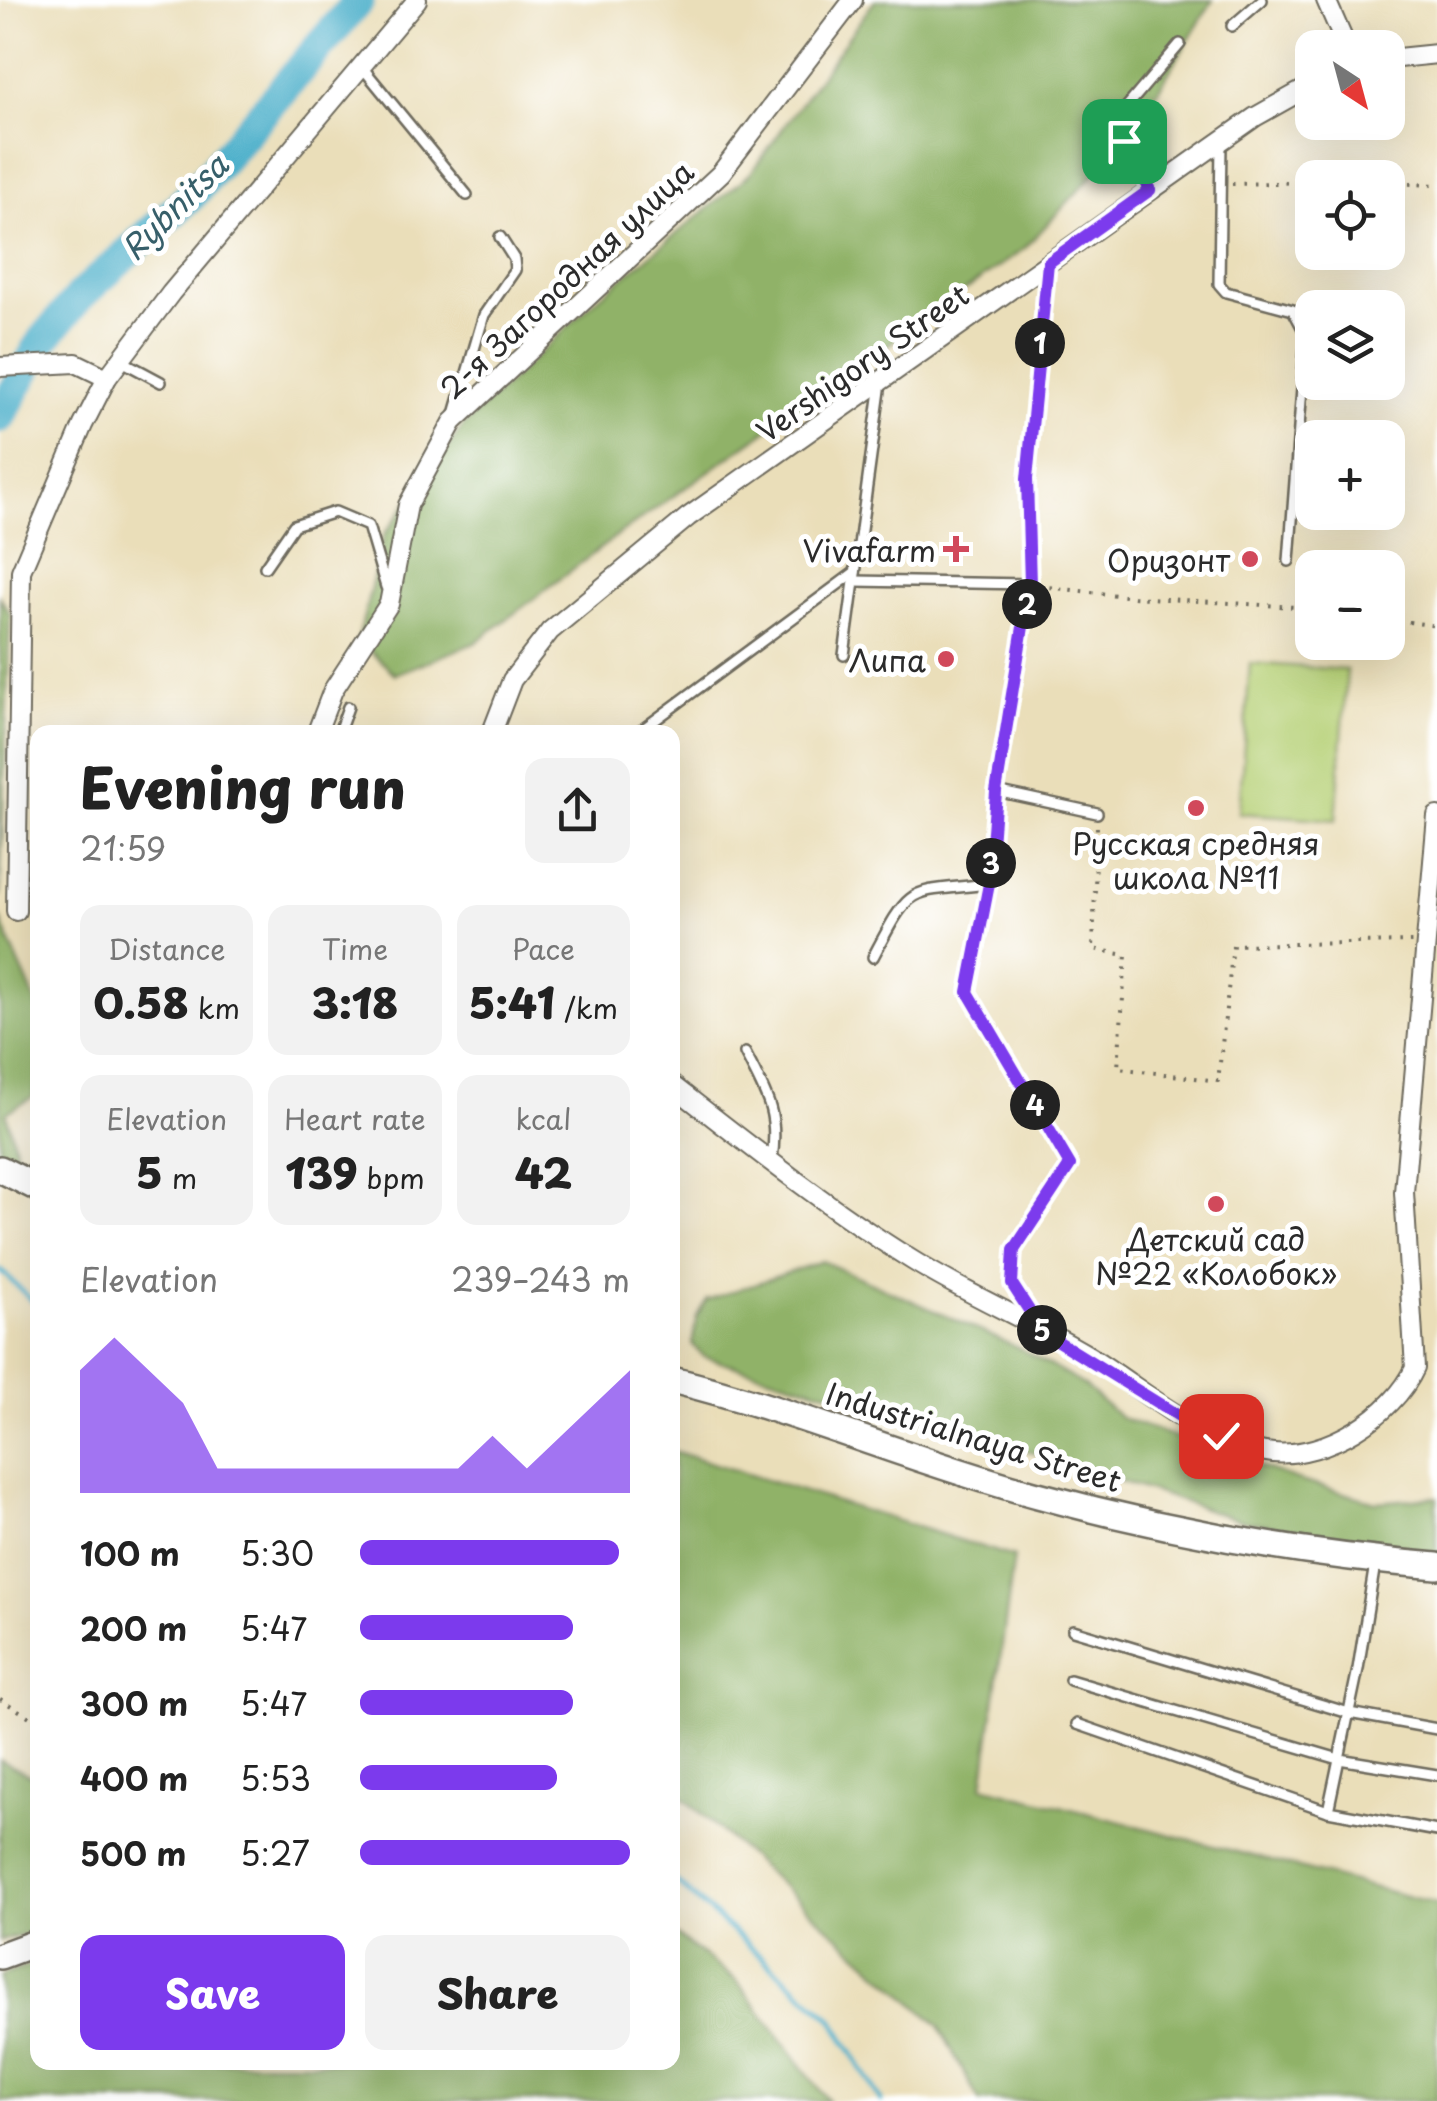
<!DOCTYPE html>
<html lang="en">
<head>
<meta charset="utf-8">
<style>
  :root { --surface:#fff; --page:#f2f2f2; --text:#222; --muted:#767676; --accent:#7c3aed }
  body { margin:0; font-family:"Playpen Sans",sans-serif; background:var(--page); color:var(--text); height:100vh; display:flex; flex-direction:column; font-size:38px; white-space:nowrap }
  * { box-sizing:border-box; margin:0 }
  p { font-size:32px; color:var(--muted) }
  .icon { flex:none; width:55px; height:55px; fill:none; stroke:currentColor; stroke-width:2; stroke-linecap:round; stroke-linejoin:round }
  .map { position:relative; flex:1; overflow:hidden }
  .side { position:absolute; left:30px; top:725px; width:650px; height:1345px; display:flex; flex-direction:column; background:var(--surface); border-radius:20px; box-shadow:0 10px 40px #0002 }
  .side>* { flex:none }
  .needle { width:65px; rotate:144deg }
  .tools { position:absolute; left:1295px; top:30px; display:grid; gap:20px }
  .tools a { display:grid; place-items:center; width:110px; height:110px; border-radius:20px; background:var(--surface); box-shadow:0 10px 40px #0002; font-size:50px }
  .pin { position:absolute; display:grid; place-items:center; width:85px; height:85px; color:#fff; margin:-42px; border-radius:20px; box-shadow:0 5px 15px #0006 }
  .km { position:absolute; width:50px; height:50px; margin:-25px; border-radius:50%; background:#222; color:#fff; font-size:28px; line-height:50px; text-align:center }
  .round { display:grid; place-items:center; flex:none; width:105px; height:105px; border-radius:20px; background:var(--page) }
  .summary { display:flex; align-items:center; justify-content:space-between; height:170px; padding:0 50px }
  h1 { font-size:55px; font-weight:800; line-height:75px }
  .stats { display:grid; grid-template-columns:repeat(3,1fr); gap:15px; height:170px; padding:10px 50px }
  .stats div { display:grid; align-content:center; border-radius:20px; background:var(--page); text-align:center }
  .stats b { font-size:42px; font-weight:800 }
  .stats small { font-size:28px; font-weight:400 }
  .stats p { font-size:28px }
  .chart { height:280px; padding:20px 50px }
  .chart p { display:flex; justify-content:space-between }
  .chart svg { width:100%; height:180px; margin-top:10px; fill:var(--accent); opacity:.7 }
  .button { display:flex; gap:20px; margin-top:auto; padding:20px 50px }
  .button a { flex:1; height:115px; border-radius:20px; background:var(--accent); color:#fff; font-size:40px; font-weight:800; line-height:115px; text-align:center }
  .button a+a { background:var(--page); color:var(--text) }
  ul { padding:0 50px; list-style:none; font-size:32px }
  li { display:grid; grid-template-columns:160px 120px 1fr; align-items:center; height:75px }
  li i { height:25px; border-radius:12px; background:var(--accent) }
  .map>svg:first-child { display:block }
  .green { fill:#b6d076; stroke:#707e50; stroke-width:2.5 }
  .forest { fill:#90b267; stroke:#5e6e49; stroke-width:2.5 }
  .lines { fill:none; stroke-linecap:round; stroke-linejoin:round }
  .stream { stroke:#4aaec9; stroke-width:5 }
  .river { stroke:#4aaec9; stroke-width:32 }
  .lane-casing { stroke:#6e6a5d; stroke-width:14 }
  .street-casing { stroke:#6e6a5d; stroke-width:22 }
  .secondary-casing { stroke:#6e6a5d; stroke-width:30 }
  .path { stroke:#6e6a5d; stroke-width:4; stroke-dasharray:2.5 8; stroke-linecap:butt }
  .lane { stroke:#fff; stroke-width:9 }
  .street { stroke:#fff; stroke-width:18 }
  .secondary { stroke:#fff; stroke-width:25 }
  .route-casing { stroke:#fff; stroke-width:20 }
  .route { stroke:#7c3aed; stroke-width:12 }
  .poi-dot { fill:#d1495b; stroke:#fff; stroke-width:4 }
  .labels { text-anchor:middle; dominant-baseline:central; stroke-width:10; stroke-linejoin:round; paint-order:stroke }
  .street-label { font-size:30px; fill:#2b2b2b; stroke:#fff }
  .poi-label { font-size:30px; fill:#2b2b2b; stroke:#fff; text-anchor:end }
  .water-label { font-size:32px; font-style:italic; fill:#375f6a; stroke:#fff }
</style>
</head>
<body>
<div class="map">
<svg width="1437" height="2101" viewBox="0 0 1437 2101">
  <rect width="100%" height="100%" fill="#fff"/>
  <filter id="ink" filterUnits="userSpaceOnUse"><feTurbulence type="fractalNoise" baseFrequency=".01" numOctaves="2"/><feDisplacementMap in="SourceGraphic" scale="20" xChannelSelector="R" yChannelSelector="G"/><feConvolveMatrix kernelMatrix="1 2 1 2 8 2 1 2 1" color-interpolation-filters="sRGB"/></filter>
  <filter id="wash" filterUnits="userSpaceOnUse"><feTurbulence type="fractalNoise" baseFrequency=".0048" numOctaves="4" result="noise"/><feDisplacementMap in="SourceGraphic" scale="40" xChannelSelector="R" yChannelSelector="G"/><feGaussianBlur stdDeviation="2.25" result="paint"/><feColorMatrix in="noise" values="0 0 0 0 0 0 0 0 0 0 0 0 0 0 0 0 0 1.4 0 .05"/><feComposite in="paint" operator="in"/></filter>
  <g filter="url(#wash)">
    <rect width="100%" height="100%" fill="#eadeb9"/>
    <path class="green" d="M1250,663L1347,670L1336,820L1239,813Z"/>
    <g class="forest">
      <path d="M875,0H1213L1132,133L1025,248L614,538L475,643L395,674L358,640L384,535L464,425L599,297L750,174Z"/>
      <path d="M0,597L10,614L0,897Z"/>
      <path d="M0,916C10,947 25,974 36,1003C45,1027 39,1073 33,1097L6,1113L20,1166H0Z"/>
      <path d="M822,1261L1021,1349L1082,1384L1121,1418L1297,1480L1376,1502L1437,1497V1555L1239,1520L1001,1442L704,1357L692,1344L697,1317L707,1300Z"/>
      <path d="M673,1451L1014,1557L983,1786L1437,1904V2101H979L939,2026L673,1788Z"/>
      <path d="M0,1760L38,1779L37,1932L0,1941Z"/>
      <path d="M673,1933L737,1981L828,2101H0V1976L37,1963L38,2062H672Z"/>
    </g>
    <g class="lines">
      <g class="stream">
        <path d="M0,1270L38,1306"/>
        <path d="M672,1878L832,2019L881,2101"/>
      </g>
      <path class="river" d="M0,417L40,344L80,296L192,195L359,0"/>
    </g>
  </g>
  <g filter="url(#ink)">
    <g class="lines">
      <defs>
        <g id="lane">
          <path d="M1232,26L1262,0"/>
          <path d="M362,67L467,195"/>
          <path d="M1221,143L1219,284L1226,292L1293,310L1306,334L1289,561"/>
          <path d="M1150,190L1113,123L1180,44"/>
          <path d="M120,360L161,382"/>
          <path d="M455,414L484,315L515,270L514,259L500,237"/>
          <path d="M265,567L294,525L335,512L368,526L386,587"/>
          <path d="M854,581L1030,584"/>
          <path d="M844,655L881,383"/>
          <path d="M339,732L348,707"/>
          <path d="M639,732L855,572"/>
          <path d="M996,791L1097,813"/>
          <path d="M873,957C913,882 906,893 989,884"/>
          <path d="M745,1053C766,1094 779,1112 772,1159"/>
          <path d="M1037,1322L1012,1284L1014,1250L1070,1165L969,993L989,884L996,791L1030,584L1027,479L1048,266"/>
          <path d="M1375,1564L1358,1669L1328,1811L1437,1831"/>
          <path d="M1073,1630L1349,1713L1437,1729"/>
          <path d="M1070,1680L1339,1759L1437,1775"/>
          <path d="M1077,1724L1328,1811"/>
        </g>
        <g id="street">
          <path d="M1326,0L1347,48"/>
          <path d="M1388,59L1437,54"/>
          <path d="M0,367L76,363L107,378"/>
          <path d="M317,732L333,690L389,604L408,505L453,422L721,173L853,0"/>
          <path d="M492,732L512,680L550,631L688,517L1255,117L1312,85"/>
          <path d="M16,911L21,571L83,425L107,378L171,293L417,0"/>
          <path d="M672,1085C750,1146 828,1208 912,1260C968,1295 1029,1320 1086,1354C1144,1389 1202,1445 1273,1453C1326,1458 1393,1416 1415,1368L1404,1192L1437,816"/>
        </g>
        <g id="secondary">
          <path d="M0,1169L38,1188"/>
          <path d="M672,1380C796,1410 912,1461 1034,1494C1165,1530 1302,1555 1437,1566"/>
          <path d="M0,1956L38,1942"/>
        </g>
      </defs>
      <use href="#lane" class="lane-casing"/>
      <use href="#street" class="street-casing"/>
      <use href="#secondary" class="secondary-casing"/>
      <g class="path">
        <path d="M1388,183L1437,185"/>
        <path d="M1232,184L1312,182"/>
        <path d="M1039,586L1133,597L1312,608"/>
        <path d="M1388,619L1437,626"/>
        <path d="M1097,827L1093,949L1126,955L1118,1068L1218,1081L1233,945L1412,942"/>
        <path d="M0,1699L38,1722"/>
      </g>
      <use href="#lane" class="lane"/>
      <use href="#street" class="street"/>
      <use href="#secondary" class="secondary"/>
    </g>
  </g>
  <g class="lines" filter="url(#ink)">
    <defs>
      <path id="route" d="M1124,141L1150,190L1048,263L1027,479L1030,584L996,792L989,884L968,992L1070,1165L1014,1250L1012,1284L1043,1332L1182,1418L1221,1436"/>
    </defs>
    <use href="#route" class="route-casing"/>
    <use href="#route" class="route"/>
  </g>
  <g class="poi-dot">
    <path d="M951 534h10v10h10v10h-10v10h-10v-10h-10v-10h10z"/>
    <circle cx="1250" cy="559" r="10"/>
    <circle cx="946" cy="659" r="10"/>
    <circle cx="1196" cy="808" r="10"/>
    <circle cx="1216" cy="1204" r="10"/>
  </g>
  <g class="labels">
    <g class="street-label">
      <text transform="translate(566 279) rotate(-43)">2-я Загородная улица</text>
      <text transform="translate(862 362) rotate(-35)">Vershigory Street</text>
      <text transform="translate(974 1436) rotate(17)">Industrialnaya Street</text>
    </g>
    <g class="poi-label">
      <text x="936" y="549">Vivafarm</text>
      <text x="1230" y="559">Оризонт</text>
      <text x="926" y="659">Липа</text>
      <text x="1196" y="842" text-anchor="middle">Русская средняя<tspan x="1196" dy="34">школа №11</tspan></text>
      <text x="1216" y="1238" text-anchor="middle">Детский сад<tspan x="1216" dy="34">№22 «Колобок»</tspan></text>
    </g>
    <g class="water-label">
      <text transform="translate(174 206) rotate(-45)">Rybnitsa</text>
    </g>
  </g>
</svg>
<div class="tools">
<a><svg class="needle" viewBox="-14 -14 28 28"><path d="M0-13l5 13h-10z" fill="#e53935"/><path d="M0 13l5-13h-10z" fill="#767676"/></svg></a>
<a><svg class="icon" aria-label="locate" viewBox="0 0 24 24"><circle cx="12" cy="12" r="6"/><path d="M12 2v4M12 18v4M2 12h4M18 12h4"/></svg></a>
<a><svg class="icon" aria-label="layers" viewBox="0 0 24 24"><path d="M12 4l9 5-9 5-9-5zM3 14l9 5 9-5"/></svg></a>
<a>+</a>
<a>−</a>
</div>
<div class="pin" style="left:1124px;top:141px;background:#1e9e55"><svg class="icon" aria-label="arrive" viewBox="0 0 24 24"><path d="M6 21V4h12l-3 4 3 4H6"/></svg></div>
<div class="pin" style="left:1221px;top:1436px;background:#d93025"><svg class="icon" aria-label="check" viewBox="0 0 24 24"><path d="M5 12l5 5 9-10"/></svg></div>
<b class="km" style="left:1040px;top:343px">1</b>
<b class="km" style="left:1027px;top:604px">2</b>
<b class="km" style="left:991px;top:863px">3</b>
<b class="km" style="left:1035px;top:1105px">4</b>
<b class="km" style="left:1042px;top:1330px">5</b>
<section class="side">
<div class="summary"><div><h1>Evening run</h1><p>21:59</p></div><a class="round"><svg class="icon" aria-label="share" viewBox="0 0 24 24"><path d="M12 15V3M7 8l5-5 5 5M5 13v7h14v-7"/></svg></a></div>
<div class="stats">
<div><p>Distance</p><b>0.58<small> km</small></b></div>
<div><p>Time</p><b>3:18</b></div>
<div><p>Pace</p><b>5:41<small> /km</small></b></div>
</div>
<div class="stats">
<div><p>Elevation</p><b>5<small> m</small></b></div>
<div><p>Heart rate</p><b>139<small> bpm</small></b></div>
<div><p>kcal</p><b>42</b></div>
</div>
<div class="chart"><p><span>Elevation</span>239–243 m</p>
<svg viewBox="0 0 160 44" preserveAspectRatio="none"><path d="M0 44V14L10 6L20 14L30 22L40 38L50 38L60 38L70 38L80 38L90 38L100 38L110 38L120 30L130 38L140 30L150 22L160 14V44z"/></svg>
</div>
<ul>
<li><b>100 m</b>5:30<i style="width:96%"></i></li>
<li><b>200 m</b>5:47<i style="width:79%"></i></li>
<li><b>300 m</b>5:47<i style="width:79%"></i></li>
<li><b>400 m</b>5:53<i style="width:73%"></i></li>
<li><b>500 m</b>5:27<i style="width:100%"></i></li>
</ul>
<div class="button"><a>Save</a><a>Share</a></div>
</section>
</div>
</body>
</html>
